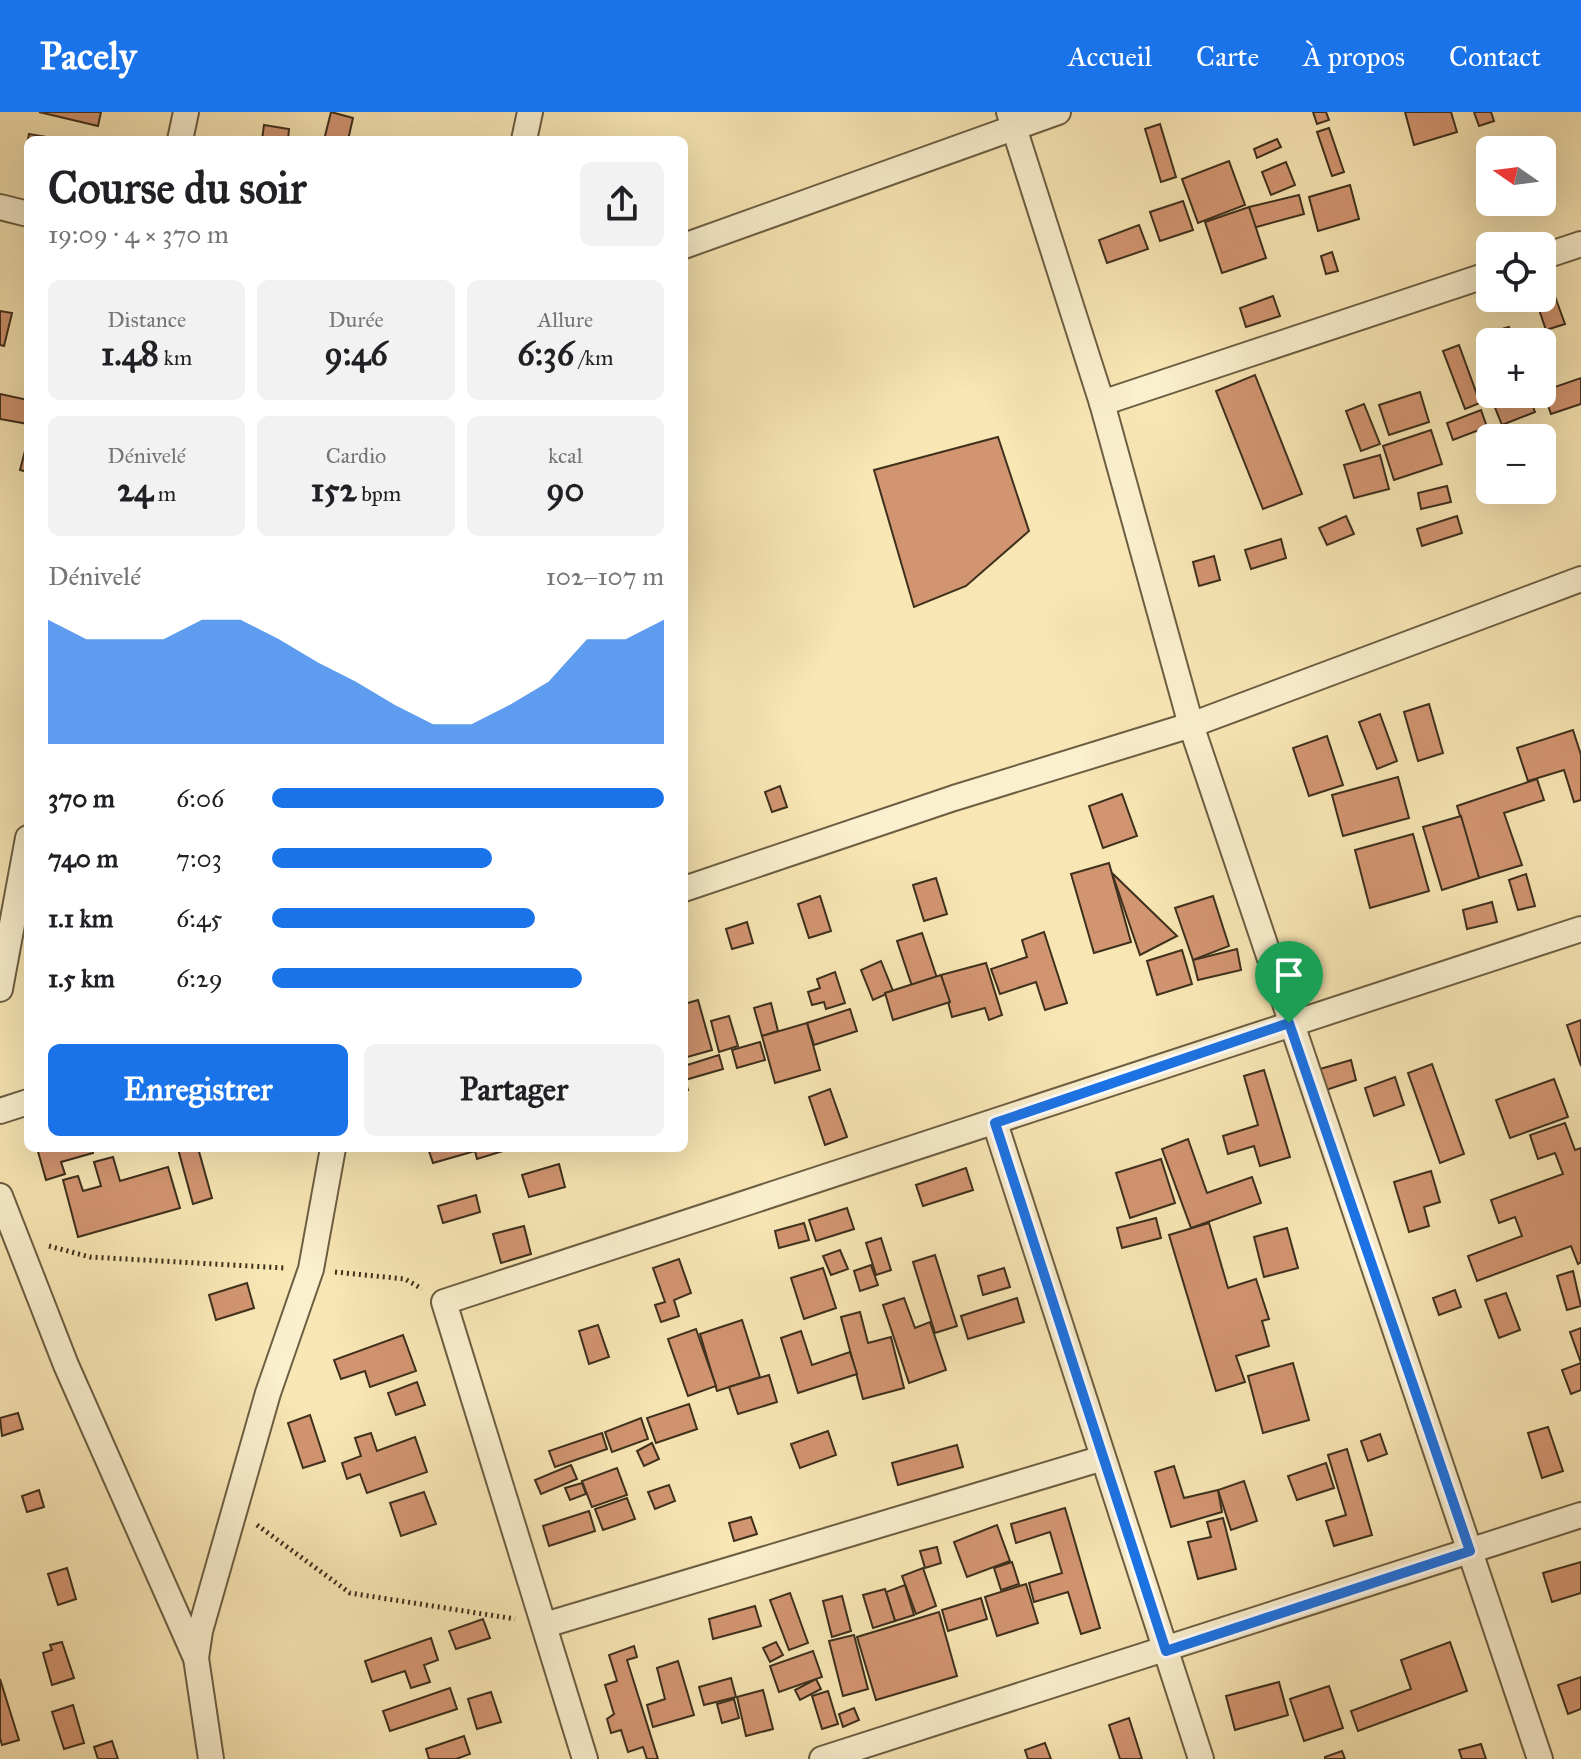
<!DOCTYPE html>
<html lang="fr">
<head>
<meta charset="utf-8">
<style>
  :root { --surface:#fff; --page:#f2f2f2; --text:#202124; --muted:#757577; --accent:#1a73e8 }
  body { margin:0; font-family:"IM FELL Great Primer",serif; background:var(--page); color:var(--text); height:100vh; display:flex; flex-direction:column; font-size:30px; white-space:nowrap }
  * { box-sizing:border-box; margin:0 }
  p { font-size:26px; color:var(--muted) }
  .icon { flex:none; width:44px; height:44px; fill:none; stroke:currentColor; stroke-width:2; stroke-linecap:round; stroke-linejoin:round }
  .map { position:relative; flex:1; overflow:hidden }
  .sheet { position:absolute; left:24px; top:24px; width:664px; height:1016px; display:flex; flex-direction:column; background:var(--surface); border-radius:12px; box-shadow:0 8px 32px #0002 }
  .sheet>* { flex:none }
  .needle { width:52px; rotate:284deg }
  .controls { position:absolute; left:1476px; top:24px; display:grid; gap:16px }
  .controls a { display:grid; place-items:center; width:80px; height:80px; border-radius:12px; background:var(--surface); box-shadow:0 8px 32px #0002; font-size:40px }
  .pin { position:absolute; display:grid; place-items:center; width:68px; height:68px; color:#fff; margin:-82px -34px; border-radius:50% 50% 50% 0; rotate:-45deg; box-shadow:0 0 8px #0007 }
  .pin .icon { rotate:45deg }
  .round { display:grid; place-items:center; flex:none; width:84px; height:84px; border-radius:12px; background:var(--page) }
  .head { display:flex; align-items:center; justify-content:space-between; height:136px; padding:0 24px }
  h1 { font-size:44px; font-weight:800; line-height:60px }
  .metrics { display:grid; grid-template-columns:repeat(3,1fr); gap:12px; height:136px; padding:8px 24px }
  .metrics div { display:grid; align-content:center; border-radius:12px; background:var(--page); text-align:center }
  .metrics b { font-size:34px; font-weight:800 }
  .metrics small { font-size:22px; font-weight:400 }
  .metrics p { font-size:22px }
  .chart { height:224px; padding:16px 24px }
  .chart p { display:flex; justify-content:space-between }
  .chart svg { width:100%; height:144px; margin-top:8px; fill:var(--accent); opacity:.7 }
  .button { display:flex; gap:16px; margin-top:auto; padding:16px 24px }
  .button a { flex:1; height:92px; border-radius:12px; background:var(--accent); color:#fff; font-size:32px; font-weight:800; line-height:92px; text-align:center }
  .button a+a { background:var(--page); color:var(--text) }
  ul { padding:0 24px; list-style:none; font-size:26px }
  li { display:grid; grid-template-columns:128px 96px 1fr; align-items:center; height:60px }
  li i { height:20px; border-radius:10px; background:var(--accent) }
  header { display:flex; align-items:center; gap:48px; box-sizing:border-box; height:112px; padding:0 40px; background:var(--accent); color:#fff }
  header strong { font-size:38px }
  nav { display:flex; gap:44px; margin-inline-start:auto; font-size:28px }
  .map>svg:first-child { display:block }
  .building { fill:#d29571; stroke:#3e301c; stroke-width:2 }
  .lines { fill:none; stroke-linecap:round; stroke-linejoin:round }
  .street-casing { stroke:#6c5e42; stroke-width:28 }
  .path { stroke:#3e301c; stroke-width:5; stroke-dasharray:2 4; stroke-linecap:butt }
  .street { stroke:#faefce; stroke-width:24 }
  .route-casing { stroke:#fff; stroke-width:16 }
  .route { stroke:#1a73e8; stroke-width:10 }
</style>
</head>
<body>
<header>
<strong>Pacely</strong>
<nav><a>Accueil</a><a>Carte</a><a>À propos</a><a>Contact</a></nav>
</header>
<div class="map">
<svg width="1581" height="1647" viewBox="0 0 1581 1647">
  <rect width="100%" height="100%" fill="#f8e6b4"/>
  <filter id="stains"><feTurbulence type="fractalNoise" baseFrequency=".0025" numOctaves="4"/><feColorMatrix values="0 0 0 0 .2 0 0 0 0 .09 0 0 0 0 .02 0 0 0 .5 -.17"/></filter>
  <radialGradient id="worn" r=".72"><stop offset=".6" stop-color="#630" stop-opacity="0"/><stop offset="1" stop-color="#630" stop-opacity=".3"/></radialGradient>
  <g class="building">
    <path d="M39,0H101L98,14Z"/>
    <path d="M331,0L353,6L348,28H324Z"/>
    <path d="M1313,0H1326L1329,8L1317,12Z"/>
    <path d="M1405,0H1451L1457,20L1414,33Z"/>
    <path d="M1474,0H1491L1494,9L1479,14Z"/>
    <path d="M1160,12L1176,65L1161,70L1145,17Z"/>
    <path d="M264,13L289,17L288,28H262Z"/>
    <path d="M1329,16L1344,60L1332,64L1317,20Z"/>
    <path d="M29,22L53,26V28H28V44H25Z"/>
    <path d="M1277,27L1281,35L1257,46L1254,37Z"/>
    <path d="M1229,49L1245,93L1198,111L1182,67Z"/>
    <path d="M1286,50L1295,73L1271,83L1262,60Z"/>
    <path d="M1350,73L1359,107L1318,119L1309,85Z"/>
    <path d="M1299,83L1304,102L1253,116L1249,95Z"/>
    <path d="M1183,89L1193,118L1160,129L1150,100Z"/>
    <path d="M1249,95L1266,146L1222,161L1205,110Z"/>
    <path d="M1139,113L1148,137L1107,151L1099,128Z"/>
    <path d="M1332,140L1338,159L1326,162L1321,144Z"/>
    <path d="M1552,176L1565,212L1546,218L1535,186H1542V180Z"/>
    <path d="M1273,184L1280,204L1246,215L1240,196Z"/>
    <path d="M0,199L12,201L4,234L0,233Z"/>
    <path d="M1509,215L1513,230H1494L1491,220Z"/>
    <path d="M1459,233L1480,291L1465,297L1443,239Z"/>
    <path d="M1255,263L1302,382L1263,397L1216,279Z"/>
    <path d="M1581,266V292L1551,302L1543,279Z"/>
    <path d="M1420,280L1429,310L1389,323L1379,293Z"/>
    <path d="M0,282L28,288V312L0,307Z"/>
    <path d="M1528,282L1535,300L1502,313L1494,293Z"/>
    <path d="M1364,292L1380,332L1361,339L1346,299Z"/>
    <path d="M1481,298L1487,315L1453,328L1447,311Z"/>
    <path d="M1431,318L1442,352L1394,368L1383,334Z"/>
    <path d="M1546,323L1555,358L1542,362V326H1534Z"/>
    <path d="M998,325L1029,419L966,474L914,495L874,358Z"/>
    <path d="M26,335L28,336V360L20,358Z"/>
    <path d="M1380,343L1389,377L1354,386L1344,353Z"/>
    <path d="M1447,374L1451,390L1421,397L1418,381Z"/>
    <path d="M1346,404L1354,422L1327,433L1319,416Z"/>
    <path d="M1457,404L1462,421L1422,434L1417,417Z"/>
    <path d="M1281,427L1286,446L1251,457L1245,438Z"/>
    <path d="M1214,444L1220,468L1199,474L1193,450Z"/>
    <path d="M1429,592L1443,641L1418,649L1404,600Z"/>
    <path d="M1380,602L1397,649L1377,657L1359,610Z"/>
    <path d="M1573,618L1581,643V688L1574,690L1564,658L1528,669L1517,636Z"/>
    <path d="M1327,624L1343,673L1309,684L1293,636Z"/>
    <path d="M1398,665L1409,706L1343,724L1332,683Z"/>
    <path d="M1537,667L1544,688L1504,701L1522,753L1479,766L1457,694Z"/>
    <path d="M780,674L787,695L772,700L765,680Z"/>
    <path d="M1122,682L1137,724L1103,736L1089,694Z"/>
    <path d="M1461,704L1479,766L1442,778L1423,715Z"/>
    <path d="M1413,722L1429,779L1370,796L1355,738Z"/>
    <path d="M1109,751L1131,830L1094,841L1071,762Z"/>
    <path d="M1112,761L1177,824L1140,843Z"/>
    <path d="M1526,762L1535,794L1518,798L1509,768Z"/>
    <path d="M936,766L947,802L924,809L913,773Z"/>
    <path d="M820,784L831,819L809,826L798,792Z"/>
    <path d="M1213,784L1229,834L1193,848L1175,796Z"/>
    <path d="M1492,790L1497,810L1467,817L1463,798Z"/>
    <path d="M747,810L753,831L732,837L726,817Z"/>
    <path d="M1044,820L1067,891L1045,898L1036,870L1000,882L991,857L1027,845L1022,828Z"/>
    <path d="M922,821L937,866L912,874L897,829Z"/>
    <path d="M1237,837L1241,858L1198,868L1193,848Z"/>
    <path d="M1182,838L1192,872L1157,883L1147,849Z"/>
    <path d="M881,849L893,879L873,888L861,858Z"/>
    <path d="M986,851L1002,903L989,908L985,896L952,905L941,863Z"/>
    <path d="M835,860L845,891L826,897L824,890L812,893L808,880L820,876L817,867Z"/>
    <path d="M941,863L950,890L893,908L885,881Z"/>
    <path d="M698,888L712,938L684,946V892Z"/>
    <path d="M771,891L778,919L762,924L754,896Z"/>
    <path d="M850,897L857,919L814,933L807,911Z"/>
    <path d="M729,904L738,934L719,940L711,909Z"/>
    <path d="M1581,908V954L1567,913Z"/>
    <path d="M807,911L820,958L775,971L762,924Z"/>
    <path d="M760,930L765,948L737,956L732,938Z"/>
    <path d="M719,943L723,957L685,968L688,978L684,979V954Z"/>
    <path d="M1351,948L1356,968L1326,978L1320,957Z"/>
    <path d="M1432,952L1464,1042L1440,1051L1408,961Z"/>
    <path d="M1264,958L1290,1045L1260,1054L1254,1034L1228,1042L1223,1024L1258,1013L1244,964Z"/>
    <path d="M1395,965L1404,993L1374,1004L1365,976Z"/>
    <path d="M1554,967L1568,1005L1510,1026L1496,988Z"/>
    <path d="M830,977L847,1025L825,1033L809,985Z"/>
    <path d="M1565,1011L1575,1038L1581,1036V1150L1578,1152L1571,1134L1477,1169L1468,1144L1522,1124L1515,1105L1499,1111L1491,1088L1563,1062L1555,1041L1538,1047L1530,1023Z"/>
    <path d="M1188,1027L1207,1081L1252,1065L1261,1091L1191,1116L1162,1037Z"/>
    <path d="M37,1036H92L93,1041L61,1050L65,1062L46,1068Z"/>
    <path d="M198,1036L212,1086L193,1092L178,1037Z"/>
    <path d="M428,1036H503V1039L477,1047L475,1039L433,1051Z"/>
    <path d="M113,1045L120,1069L168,1055L180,1096L78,1125L63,1068L78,1064L83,1079L101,1074L94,1050Z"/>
    <path d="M1161,1047L1175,1091L1130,1106L1116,1061Z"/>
    <path d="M559,1052L565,1075L529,1085L522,1063Z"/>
    <path d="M966,1056L973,1078L923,1094L916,1073Z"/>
    <path d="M1431,1059L1440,1090L1424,1095L1429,1114L1409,1120L1394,1070Z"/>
    <path d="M476,1083L480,1100L443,1111L438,1094Z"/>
    <path d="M847,1096L854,1117L816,1129L809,1108Z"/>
    <path d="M1156,1106L1161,1126L1122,1136L1117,1116Z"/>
    <path d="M804,1111L809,1128L779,1136L775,1119Z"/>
    <path d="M1209,1111L1228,1176L1256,1167L1269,1207L1262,1209L1269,1234L1236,1244L1245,1270L1216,1279L1169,1123Z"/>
    <path d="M524,1114L531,1142L501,1151L493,1122Z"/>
    <path d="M1287,1116L1298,1156L1264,1165L1254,1125Z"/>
    <path d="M881,1126L891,1158L876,1163L866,1131Z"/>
    <path d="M840,1138L848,1157L831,1163L823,1144Z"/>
    <path d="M935,1143L957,1214L935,1221L913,1150Z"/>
    <path d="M679,1147L691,1181L674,1188L679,1204L661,1210L655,1193L665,1190L653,1156Z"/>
    <path d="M871,1153L878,1173L860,1179L854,1159Z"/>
    <path d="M823,1156L836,1196L804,1207L791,1166Z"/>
    <path d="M1004,1156L1010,1175L983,1183L978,1164Z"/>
    <path d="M1573,1159L1581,1194L1567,1198L1557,1164Z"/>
    <path d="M247,1171L254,1196L216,1208L209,1183Z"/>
    <path d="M1455,1178L1461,1195L1439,1203L1433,1186Z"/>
    <path d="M1506,1181L1520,1218L1499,1226L1485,1188Z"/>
    <path d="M904,1186L915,1216L930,1210L946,1258L909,1271L883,1193Z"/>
    <path d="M1017,1186L1024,1210L968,1227L961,1204Z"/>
    <path d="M860,1200L868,1231L891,1225L904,1276L863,1287L841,1205Z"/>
    <path d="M742,1208L760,1265L717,1279L700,1222Z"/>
    <path d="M598,1213L609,1245L589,1252L579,1219Z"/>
    <path d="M1581,1216V1251L1570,1220Z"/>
    <path d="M696,1217L716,1274L688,1284L668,1227Z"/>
    <path d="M801,1219L812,1253L850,1240L857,1262L798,1281L781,1226Z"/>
    <path d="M403,1223L416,1259L370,1275L365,1259L341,1267L334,1248Z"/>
    <path d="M1293,1251L1309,1308L1263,1321L1248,1264Z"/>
    <path d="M1581,1251V1278L1571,1282L1562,1258Z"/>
    <path d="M769,1263L777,1290L738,1302L729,1275Z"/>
    <path d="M417,1270L425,1293L396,1303L388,1281Z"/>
    <path d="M689,1292L697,1317L656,1331L647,1306Z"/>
    <path d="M18,1301L23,1317L2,1324L0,1306Z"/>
    <path d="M310,1303L325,1349L303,1356L288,1311Z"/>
    <path d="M641,1306L648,1327L612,1340L605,1320Z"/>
    <path d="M1548,1315L1563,1359L1542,1366L1528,1321Z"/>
    <path d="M828,1319L836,1343L800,1356L791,1332Z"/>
    <path d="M371,1321L377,1339L415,1325L427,1360L367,1381L360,1362L347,1367L342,1351L361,1344L355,1326Z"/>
    <path d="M602,1321L607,1337L555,1355L549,1339Z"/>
    <path d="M1380,1322L1387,1342L1368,1349L1361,1329Z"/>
    <path d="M652,1331L659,1347L644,1354L637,1339Z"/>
    <path d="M957,1333L963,1355L898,1373L892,1351Z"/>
    <path d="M1347,1337L1372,1423L1334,1434L1326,1409L1346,1403L1328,1343Z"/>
    <path d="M1326,1351L1334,1376L1297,1388L1288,1364Z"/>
    <path d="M571,1353L577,1367L541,1382L535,1368Z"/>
    <path d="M1174,1354L1184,1386L1218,1378L1222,1400L1171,1415L1155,1360Z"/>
    <path d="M617,1356L627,1383L592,1395L582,1369Z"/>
    <path d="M1244,1369L1257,1409L1231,1418L1218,1378Z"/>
    <path d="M582,1371L586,1382L570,1388L565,1376Z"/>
    <path d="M669,1373L675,1389L655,1397L648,1380Z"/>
    <path d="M39,1378L44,1395L27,1400L22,1384Z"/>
    <path d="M424,1380L436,1412L401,1424L390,1391Z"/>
    <path d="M627,1386L635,1407L603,1418L595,1397Z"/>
    <path d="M1065,1396L1100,1516L1081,1522L1068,1480L1034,1490L1029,1471L1062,1461L1050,1420L1016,1431L1011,1412Z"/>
    <path d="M589,1399L595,1419L549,1434L543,1414Z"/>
    <path d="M751,1405L757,1422L734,1429L729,1411Z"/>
    <path d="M1223,1406L1236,1457L1198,1467L1188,1430L1211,1425L1207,1410Z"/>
    <path d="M997,1413L1010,1449L967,1465L954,1430Z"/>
    <path d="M937,1435L941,1451L925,1456L920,1439Z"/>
    <path d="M1012,1450L1019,1472L1001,1478L994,1456Z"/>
    <path d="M1581,1450V1481L1552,1490L1543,1461Z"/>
    <path d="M67,1456L76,1487L58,1493L48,1462Z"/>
    <path d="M923,1456L936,1494L916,1502L902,1464Z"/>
    <path d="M1026,1472L1038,1511L997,1524L985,1485Z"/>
    <path d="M905,1473L914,1503L895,1509L886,1480Z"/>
    <path d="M885,1477L895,1509L873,1516L863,1483Z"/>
    <path d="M790,1481L808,1531L789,1538L770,1488Z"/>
    <path d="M842,1484L851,1519L832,1525L823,1489Z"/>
    <path d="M981,1486L987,1507L948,1519L942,1498Z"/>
    <path d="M755,1494L761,1514L713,1527L709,1507Z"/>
    <path d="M939,1500L957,1564L876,1588L857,1525Z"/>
    <path d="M483,1507L490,1526L456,1537L449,1519Z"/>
    <path d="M854,1523L868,1577L843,1584L829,1529Z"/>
    <path d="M431,1526L438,1548L424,1553L430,1570L411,1576L405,1559L372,1570L365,1549Z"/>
    <path d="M62,1530L74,1566L52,1573L43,1541L52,1538L50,1533Z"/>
    <path d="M776,1530L783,1543L770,1550L763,1536Z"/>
    <path d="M1450,1530L1467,1579L1358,1619L1351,1599L1411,1577L1401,1548Z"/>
    <path d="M634,1534L637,1545L627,1548L658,1647H647L643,1635L628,1640L621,1618L611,1621L607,1607L614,1602L605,1573L617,1569L609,1543Z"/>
    <path d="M813,1539L822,1565L779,1580L770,1554Z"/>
    <path d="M678,1549L694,1603L653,1615L647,1593L665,1587L657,1556Z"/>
    <path d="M1581,1565V1597L1568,1602L1558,1573Z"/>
    <path d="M731,1566L736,1585L704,1593L699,1575Z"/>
    <path d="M0,1567L19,1628L2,1633L0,1626Z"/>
    <path d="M816,1567L821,1577L800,1588L795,1578Z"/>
    <path d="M1279,1570L1288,1603L1235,1618L1226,1584Z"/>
    <path d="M1329,1574L1343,1616L1304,1629L1290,1587Z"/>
    <path d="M450,1576L457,1597L390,1619L383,1599Z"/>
    <path d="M763,1578L773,1617L746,1624L737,1585Z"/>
    <path d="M828,1579L838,1612L822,1617L812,1584Z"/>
    <path d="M491,1580L501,1610L477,1617L468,1587Z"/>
    <path d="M734,1587L739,1606L722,1611L717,1592Z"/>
    <path d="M73,1593L84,1631L64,1637L52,1600Z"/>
    <path d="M854,1596L859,1608L843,1615L839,1602Z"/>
    <path d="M1129,1606L1142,1647H1120L1109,1613Z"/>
    <path d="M464,1624L470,1642L456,1647H429L426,1637Z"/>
    <path d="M112,1629L118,1647H98L94,1635Z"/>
    <path d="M1045,1631L1051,1647H1028L1025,1638Z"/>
    <path d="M1481,1632L1486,1647H1462L1459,1638Z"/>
    <path d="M1342,1639L1345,1647H1325V1645Z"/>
  </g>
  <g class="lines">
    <defs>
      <g id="street">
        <path d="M1009,0L1102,291L1191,613L1540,1647"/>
        <path d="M180,28L186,0"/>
        <path d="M524,28L530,0"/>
        <path d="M0,95L28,102"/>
        <path d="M684,134L1058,0"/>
        <path d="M1542,145L1581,132"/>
        <path d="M1102,291L1490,162"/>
        <path d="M684,777L954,686L1191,613L1581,467"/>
        <path d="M0,877L28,726"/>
        <path d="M0,999L28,990"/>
        <path d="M995,1011L1201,1647"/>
        <path d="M0,1084L66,1253L195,1544"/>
        <path d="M545,1513L1103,1346"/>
        <path d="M211,1647L196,1546L200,1519L268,1281L311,1157L333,1036"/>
        <path d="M585,1647L444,1190L1581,817"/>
        <path d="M822,1647L1581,1403"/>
      </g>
    </defs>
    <use href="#street" class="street-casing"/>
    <g class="path">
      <path d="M49,1134L90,1145L285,1156"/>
      <path d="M335,1160L405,1167L422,1177"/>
      <path d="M257,1413L350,1481L515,1507"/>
    </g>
    <use href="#street" class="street"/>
  </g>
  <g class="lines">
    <defs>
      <path id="route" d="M1289,911L1470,1439L1166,1539L995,1011Z"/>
    </defs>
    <use href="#route" class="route-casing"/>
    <use href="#route" class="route"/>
  </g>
  <rect width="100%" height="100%" filter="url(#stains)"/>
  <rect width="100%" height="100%" fill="url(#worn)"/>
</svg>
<div class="controls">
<a><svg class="needle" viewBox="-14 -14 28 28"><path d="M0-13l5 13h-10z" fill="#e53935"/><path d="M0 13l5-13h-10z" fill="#757577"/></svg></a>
<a><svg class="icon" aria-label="locate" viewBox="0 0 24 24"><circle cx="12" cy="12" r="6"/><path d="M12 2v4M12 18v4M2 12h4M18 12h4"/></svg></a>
<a>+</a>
<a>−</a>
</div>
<div class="pin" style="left:1289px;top:911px;background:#1e9e55"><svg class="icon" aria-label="arrive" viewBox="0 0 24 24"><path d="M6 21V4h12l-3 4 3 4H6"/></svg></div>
<section class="sheet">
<div class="head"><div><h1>Course du soir</h1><p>19:09 · 4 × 370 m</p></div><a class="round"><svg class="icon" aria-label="share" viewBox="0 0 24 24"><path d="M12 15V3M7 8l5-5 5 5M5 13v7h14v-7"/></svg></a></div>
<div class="metrics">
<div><p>Distance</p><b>1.48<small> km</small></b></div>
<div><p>Durée</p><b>9:46</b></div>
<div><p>Allure</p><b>6:36<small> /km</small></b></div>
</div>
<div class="metrics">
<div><p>Dénivelé</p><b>24<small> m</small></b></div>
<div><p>Cardio</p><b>152<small> bpm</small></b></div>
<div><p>kcal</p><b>90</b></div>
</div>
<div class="chart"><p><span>Dénivelé</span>102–107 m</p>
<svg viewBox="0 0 160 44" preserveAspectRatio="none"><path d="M0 44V6L10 12L20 12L30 12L40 6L50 6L60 12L70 19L80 25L90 32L100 38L110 38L120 32L130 25L140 12L150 12L160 6V44z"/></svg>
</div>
<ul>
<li><b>370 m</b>6:06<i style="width:100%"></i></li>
<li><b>740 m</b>7:03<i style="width:56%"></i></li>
<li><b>1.1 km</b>6:45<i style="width:67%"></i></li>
<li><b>1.5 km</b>6:29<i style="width:79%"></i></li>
</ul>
<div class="button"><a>Enregistrer</a><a>Partager</a></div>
</section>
</div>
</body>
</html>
